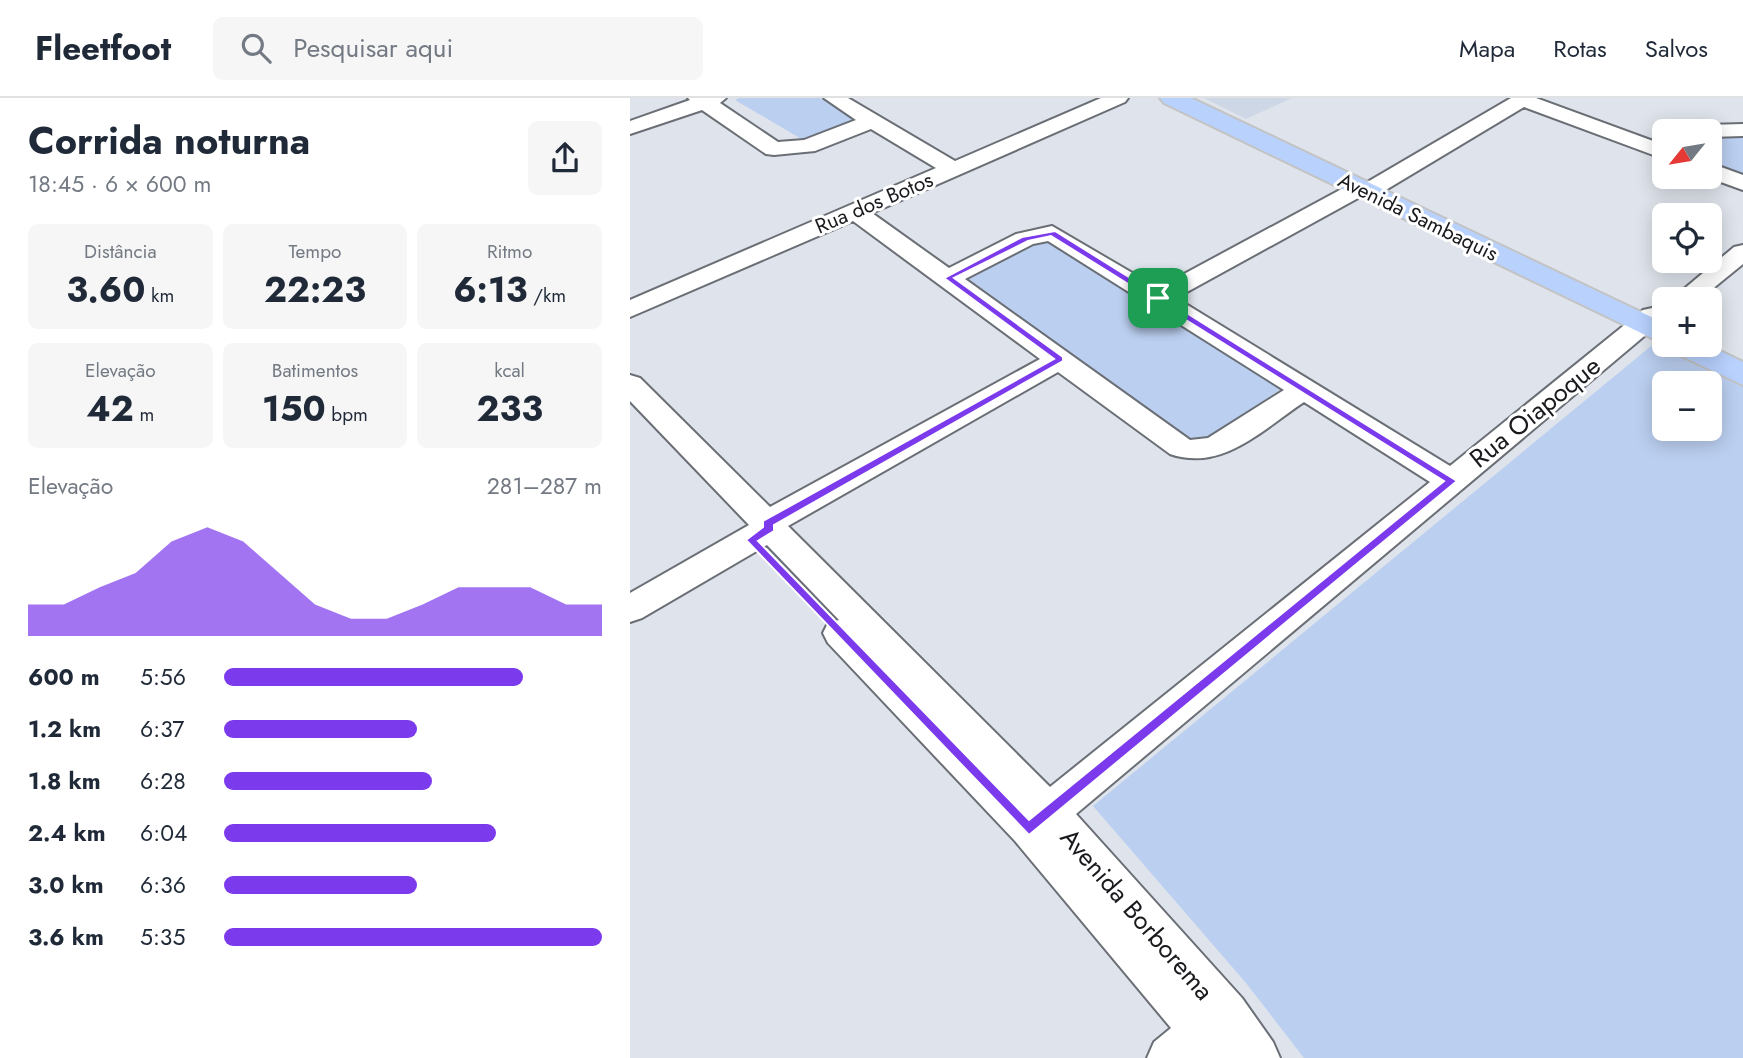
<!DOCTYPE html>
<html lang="pt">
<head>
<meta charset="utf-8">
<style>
  :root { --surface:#fff; --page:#f6f6f7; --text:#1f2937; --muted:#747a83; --line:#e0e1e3; --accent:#7c3aed }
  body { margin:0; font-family:Jost,sans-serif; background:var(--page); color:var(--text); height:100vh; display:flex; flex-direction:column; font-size:26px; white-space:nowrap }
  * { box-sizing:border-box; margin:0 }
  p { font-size:23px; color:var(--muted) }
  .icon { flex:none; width:38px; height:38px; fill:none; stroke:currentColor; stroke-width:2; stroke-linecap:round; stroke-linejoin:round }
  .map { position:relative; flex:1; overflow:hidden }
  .details { display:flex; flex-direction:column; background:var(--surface); width:630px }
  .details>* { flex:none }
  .needle { width:46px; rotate:240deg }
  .buttons { position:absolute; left:1022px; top:21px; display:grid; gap:14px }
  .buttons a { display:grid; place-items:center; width:70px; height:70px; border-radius:10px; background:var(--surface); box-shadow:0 4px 18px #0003; font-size:35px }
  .pin { position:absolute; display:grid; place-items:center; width:60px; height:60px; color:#fff; margin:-30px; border-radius:14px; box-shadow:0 4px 10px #0006 }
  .round { display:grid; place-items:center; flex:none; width:74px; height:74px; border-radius:10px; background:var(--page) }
  .head { display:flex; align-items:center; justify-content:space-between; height:119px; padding:0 28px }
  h1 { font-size:38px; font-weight:700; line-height:52px }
  .figures { display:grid; grid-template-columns:repeat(3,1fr); gap:10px; height:119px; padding:7px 28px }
  .figures div { display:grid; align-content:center; border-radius:10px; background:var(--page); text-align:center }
  .figures b { font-size:35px; font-weight:700 }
  .figures small { font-size:19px; font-weight:400 }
  .figures p { font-size:19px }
  .chart { height:196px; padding:14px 28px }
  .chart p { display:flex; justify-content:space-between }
  .chart svg { width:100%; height:126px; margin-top:7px; fill:var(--accent); opacity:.7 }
  ul { padding:0 28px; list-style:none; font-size:23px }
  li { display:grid; grid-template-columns:112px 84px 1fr; align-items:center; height:52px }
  li i { height:18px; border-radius:9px; background:var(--accent) }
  header { display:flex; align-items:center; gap:42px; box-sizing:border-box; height:98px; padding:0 35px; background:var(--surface); border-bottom:2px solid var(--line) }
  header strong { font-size:33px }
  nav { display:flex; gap:38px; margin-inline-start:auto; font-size:24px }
  .search { width:490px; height:63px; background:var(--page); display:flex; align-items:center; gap:18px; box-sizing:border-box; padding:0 24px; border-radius:10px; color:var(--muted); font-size:26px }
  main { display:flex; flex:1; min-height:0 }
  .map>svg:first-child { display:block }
  .built { fill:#ced7e5 }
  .green { fill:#bbcff0; fill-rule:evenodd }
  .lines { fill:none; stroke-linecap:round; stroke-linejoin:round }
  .minor-casing { stroke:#6a6e75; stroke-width:4 }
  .major-casing { stroke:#c3c3c4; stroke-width:4 }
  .minor { fill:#fff; fill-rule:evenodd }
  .major { fill:#b8d1fd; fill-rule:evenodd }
  .route { fill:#7c3aed; stroke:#fff; stroke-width:2; fill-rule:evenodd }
  .labels { text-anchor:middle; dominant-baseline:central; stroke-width:6; stroke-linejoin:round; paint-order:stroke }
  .far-street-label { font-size:21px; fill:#191a1d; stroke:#fff }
  .street-label { font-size:26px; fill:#191a1d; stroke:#fff }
</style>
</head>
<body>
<header>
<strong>Fleetfoot</strong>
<div class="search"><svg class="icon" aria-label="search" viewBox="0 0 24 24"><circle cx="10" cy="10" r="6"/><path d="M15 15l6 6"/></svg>Pesquisar aqui</div>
<nav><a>Mapa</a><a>Rotas</a><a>Salvos</a></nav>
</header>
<main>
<section class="details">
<div class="head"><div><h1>Corrida noturna</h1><p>18:45 · 6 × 600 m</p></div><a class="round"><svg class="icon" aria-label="share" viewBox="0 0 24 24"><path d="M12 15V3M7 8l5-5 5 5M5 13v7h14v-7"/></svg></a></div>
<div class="figures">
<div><p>Distância</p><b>3.60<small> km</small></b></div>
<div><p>Tempo</p><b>22:23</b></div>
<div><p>Ritmo</p><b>6:13<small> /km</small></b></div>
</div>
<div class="figures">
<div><p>Elevação</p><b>42<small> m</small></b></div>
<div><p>Batimentos</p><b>150<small> bpm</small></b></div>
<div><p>kcal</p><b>233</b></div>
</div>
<div class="chart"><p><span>Elevação</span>281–287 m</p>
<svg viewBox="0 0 160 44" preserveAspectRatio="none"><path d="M0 44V33L10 33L20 27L30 22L40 11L50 6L60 11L70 22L80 33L90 38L100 38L110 33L120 27L130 27L140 27L150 33L160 33V44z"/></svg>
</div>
<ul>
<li><b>600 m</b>5:56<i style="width:79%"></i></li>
<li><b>1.2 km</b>6:37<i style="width:51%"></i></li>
<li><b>1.8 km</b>6:28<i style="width:55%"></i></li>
<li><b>2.4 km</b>6:04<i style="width:72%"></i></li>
<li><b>3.0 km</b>6:36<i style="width:51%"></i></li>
<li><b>3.6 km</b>5:35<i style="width:100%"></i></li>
</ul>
</section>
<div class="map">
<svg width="1113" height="960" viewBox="0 0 1113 960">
  <rect width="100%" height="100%" fill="#dfe4ec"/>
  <path class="built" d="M574,0H662L616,21Z"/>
  <g class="green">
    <path d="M109,0H190L227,22L175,43L105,2Z"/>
    <path d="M1098,34L1113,35V77L1080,64V38Z"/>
    <path d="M411,141L423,142L657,286L577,345H564L336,179Z"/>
    <path d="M1026,244L1113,287V960H674L616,885L463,708ZM1034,285H1080V331H1034Z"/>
  </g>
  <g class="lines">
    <defs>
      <g id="minor">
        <path d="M58,0H96L90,5L148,44L174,42L226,22L194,0H218L325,63L471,0H498L495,4L242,115L319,170L386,136L422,128L528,190L721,86H734L881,0H906L1034,47V61L894,9L744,99H730L546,200L820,368L1013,212L1022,210L1034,217L1031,224L446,716L612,900L643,944L650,960H517L524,944L541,930L385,743L198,545L193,535L198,525L209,522L137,447L12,520L0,524V495L119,427L0,303V277L10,280L140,409L410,261L223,123L0,219V202L306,70L241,31L185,53L144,57L136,56L72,12L0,36V23L60,2ZM418,143L654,292L578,340L560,342L335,181L403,146ZM428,274L540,356C592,374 632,332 674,304L800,384L420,689L158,428Z"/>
        <path d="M1113,26V38L1080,39V33H1066L1077,27Z"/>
        <path d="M1080,65L1113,77V92L1077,79Z"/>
        <path d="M1113,147V166L1070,201H1042L1104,149Z"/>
      </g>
      <g id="major">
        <path d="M530,0H561L1034,225V246L534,5Z"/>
        <path d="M1038,247H1078L1113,264V287L1043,254Z"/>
      </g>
    </defs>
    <use href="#minor" class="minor-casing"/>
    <use href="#major" class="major-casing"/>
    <use href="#minor" class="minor"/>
    <use href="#major" class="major"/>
  </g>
  <path class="route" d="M425,133L827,383L399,737L116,442L133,429V423L424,261L314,180L392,139ZM421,138L814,383L399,722L128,443L144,433V427L433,263V259L324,180L398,143Z"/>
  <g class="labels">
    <g class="far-street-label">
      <text transform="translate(244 105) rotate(-23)">Rua dos Botos</text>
      <text transform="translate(788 119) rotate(26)">Avenida Sambaquis</text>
    </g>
    <g class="street-label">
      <text transform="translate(905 314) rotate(-39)">Rua Oiapoque</text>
      <text transform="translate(507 816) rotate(49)">Avenida Borborema</text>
    </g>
  </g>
</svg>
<div class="buttons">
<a><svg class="needle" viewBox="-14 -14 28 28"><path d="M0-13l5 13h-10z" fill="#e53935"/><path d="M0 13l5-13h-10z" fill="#747a83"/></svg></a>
<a><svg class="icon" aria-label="locate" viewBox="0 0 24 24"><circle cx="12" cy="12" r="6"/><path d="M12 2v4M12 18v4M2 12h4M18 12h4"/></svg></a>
<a>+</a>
<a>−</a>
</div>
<div class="pin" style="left:528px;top:200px;background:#1e9e55"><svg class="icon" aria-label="arrive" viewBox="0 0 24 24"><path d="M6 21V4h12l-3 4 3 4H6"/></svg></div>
</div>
</main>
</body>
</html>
